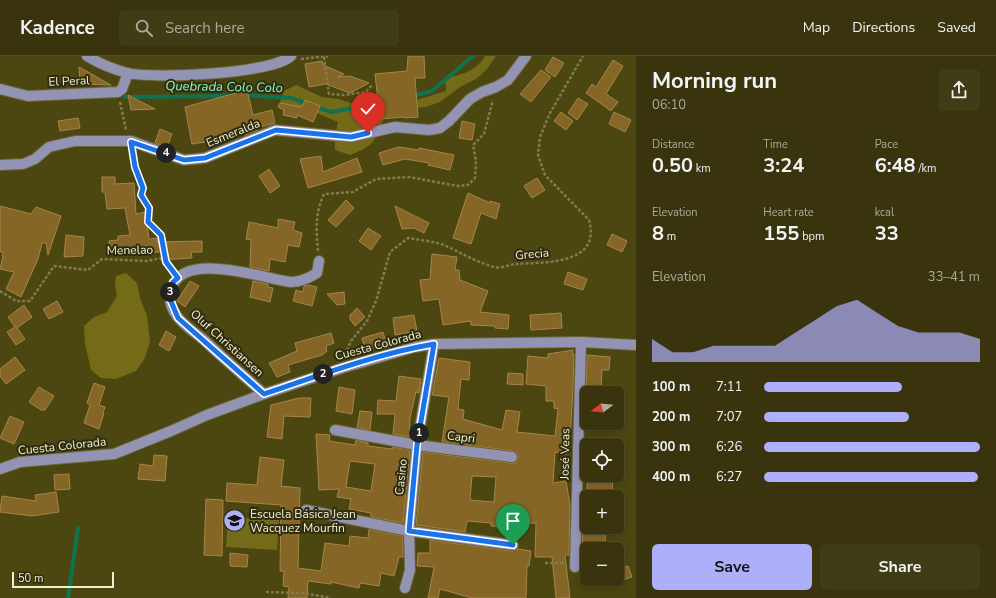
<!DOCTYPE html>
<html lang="en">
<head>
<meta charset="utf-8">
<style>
  :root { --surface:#39340d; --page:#403c16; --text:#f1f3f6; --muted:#abaa9d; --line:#534f2e; --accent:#adaffb }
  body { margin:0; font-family:"Nunito Sans",sans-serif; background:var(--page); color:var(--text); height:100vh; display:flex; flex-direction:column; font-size:15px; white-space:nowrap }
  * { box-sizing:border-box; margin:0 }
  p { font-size:13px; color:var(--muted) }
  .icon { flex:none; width:22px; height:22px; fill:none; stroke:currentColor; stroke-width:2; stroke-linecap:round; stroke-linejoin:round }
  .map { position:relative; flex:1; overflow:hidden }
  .sheet { display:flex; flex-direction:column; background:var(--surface); width:360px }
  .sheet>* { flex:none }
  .needle { width:26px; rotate:254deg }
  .tools { position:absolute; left:580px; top:330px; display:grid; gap:8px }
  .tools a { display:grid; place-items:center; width:44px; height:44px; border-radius:6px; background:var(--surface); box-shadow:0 2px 6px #0003,0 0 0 1px var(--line); font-size:20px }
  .scale { position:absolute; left:12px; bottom:10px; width:102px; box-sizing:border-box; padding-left:4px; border:2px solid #f3f0ce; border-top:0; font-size:11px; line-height:14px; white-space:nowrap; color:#f3f0ce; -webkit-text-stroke:3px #2f2c0f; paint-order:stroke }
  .pin { position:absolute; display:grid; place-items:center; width:34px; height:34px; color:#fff; margin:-41px -17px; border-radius:50% 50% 50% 0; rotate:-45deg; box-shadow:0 0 4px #0007 }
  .pin .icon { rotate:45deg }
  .km { position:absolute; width:20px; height:20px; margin:-10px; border-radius:50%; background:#222; color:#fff; font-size:11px; line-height:20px; text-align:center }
  .round { display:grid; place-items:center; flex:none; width:42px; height:42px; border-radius:6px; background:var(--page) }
  .overview { display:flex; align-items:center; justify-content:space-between; height:68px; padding:0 16px }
  h1 { font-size:22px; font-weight:700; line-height:30px }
  .stats { display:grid; grid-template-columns:repeat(3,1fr); gap:6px; height:68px; padding:4px 16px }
  .stats div { display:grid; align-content:center }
  .stats b { font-size:20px; font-weight:700 }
  .stats small { font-size:11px; font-weight:400 }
  .stats p { font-size:11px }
  .chart { height:112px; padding:8px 16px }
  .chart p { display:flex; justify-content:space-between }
  .chart svg { width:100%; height:72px; margin-top:4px; fill:var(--accent); opacity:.7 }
  .cta { display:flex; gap:8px; margin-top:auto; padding:8px 16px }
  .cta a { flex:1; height:46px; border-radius:6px; background:var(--accent); color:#111; font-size:16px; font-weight:700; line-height:46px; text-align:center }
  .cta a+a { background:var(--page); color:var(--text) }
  ul { padding:0 16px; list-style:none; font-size:13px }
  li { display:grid; grid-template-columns:64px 48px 1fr; align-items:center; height:30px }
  li i { height:10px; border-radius:5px; background:var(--accent) }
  header { display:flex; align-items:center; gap:24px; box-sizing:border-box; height:56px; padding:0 20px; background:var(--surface); border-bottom:1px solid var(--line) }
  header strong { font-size:19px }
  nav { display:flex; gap:22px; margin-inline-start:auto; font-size:14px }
  .search { width:280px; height:36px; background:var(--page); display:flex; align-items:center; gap:10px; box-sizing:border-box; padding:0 14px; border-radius:6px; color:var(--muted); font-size:15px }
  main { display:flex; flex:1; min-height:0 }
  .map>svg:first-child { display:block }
  .green { fill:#746b19 }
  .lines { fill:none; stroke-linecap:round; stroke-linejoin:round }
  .stream { stroke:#10724f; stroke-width:4 }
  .building { fill:#856627; stroke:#a58648; fill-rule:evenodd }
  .minor-casing { stroke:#6a6533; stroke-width:12 }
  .path { stroke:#817c4d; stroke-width:2.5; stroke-dasharray:3 2; stroke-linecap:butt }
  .minor { stroke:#9394b3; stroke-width:10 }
  .route-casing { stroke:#fff; stroke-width:8 }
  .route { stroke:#1a73e8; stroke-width:5 }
  .labels { text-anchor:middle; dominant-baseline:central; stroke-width:4; stroke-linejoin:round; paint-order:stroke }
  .street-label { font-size:12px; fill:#f3f0ce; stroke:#2f2c0f }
  .poi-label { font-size:12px; fill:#f3f0ce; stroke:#2f2c0f; text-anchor:start }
  .water-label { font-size:13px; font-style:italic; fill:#85fbc6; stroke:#2f2c0f }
</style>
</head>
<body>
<header>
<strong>Kadence</strong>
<div class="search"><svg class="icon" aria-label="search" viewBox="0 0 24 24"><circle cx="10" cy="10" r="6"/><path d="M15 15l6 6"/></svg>Search here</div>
<nav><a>Map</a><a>Directions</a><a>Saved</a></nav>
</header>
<main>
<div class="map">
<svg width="636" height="542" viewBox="0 0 636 542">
  <rect width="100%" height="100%" fill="#4c4611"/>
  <g class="green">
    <path d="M485,0H496L487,13L476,23L460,31L440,46L426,51L408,53L384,62C374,87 375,89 350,99L335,94V81L338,66L305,52L288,56L283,55L280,47L284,35L296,29L322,41L338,43L360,50L386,46L400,49L446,35L445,22C460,20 478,14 485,0Z"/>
    <path d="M126,217L137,227L140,242L147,260L150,286L145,302L136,315L116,323L101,322L91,314L85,288L84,270L94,261L107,256L117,240L115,228L116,220Z"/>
    <path d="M228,461L279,464L277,494L226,491Z"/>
  </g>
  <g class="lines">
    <g class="stream">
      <path d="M243,39L291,42L309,48"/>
      <path d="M413,40L432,35L473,0"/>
      <path d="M125,41L230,40"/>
      <path d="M315,51L332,56L383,46"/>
      <path d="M68,542L78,472"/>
    </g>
  </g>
  <g class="building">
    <path d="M408,0H424L425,22H415L418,61L404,62V61L380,63L375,18L407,15Z"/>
    <path d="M553,1L564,7L555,21L545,14Z"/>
    <path d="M613,4L623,10L606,38L618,46L611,55L586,37L592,28L596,31Z"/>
    <path d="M322,5L323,9L344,18L338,21L350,20L369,27L350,37L326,28L309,31L305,8Z"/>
    <path d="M79,11L111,29L80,28Z"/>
    <path d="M541,14L551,21L531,46L520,38Z"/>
    <path d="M247,34L253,59L272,54L275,67L257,72L258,74L245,79L244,77L219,84L192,88L185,51Z"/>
    <path d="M128,39L155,53L131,54Z"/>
    <path d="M578,42L588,48L577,64L568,57Z"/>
    <path d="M305,44L320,50L313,66L297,59V62L283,59L284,54L278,51L280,47L302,51Z"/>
    <path d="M561,56L573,65L566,74L554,65Z"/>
    <path d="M614,56L631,64L625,76L609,68Z"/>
    <path d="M78,62L80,72L60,75L58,65Z"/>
    <path d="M462,65L475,68L472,84L459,82Z"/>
    <path d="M160,73L172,78L167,91L155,87Z"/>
    <path d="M399,91L419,94V92L454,99L450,114L428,109L429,107L405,103L383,109L379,97Z"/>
    <path d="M321,100L323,116L357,102L362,116L308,132L300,103Z"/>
    <path d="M269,113L280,130L270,137L259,120Z"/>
    <path d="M102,121H115V128L134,127L136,158L145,156L149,183L157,182V186L202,185V196H191L192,202L160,204L166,195L132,199L131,195L110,197L109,185L118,184V180L130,179L125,152L107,153L105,136H102Z"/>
    <path d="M537,122L545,134L532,142L524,130Z"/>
    <path d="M468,137L490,147V145L500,148L496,163L481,157L471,188L453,182Z"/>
    <path d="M346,144L354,152L336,171L328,164Z"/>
    <path d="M0,150L31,158L36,151L61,160L48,199L46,187H42L38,203L21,241L6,233L14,216L0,213L3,200H2L3,196H0Z"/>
    <path d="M395,150L429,167L424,177L414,172L402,173Z"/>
    <path d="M278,163L295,166L293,174L302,177L299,191L288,189L285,206L270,203L269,215L250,211L251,184L246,183L249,166L278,172Z"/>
    <path d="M368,172L381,180L371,194L359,185Z"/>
    <path d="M612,178L627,185L622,196L607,189Z"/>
    <path d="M66,179L84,181L83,200L64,201Z"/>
    <path d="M432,198L457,201L455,214H459L460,224L488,235L480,256L509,259L508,273L495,272V270L471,269V265L443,269L439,243L423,245L420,224L430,223Z"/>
    <path d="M568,216L587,223L583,234L564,228Z"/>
    <path d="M190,225L199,230L185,251L177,245Z"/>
    <path d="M253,225L268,228V231L273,232L270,246L250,241Z"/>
    <path d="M308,229L317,231L312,250L293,245L296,234L303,236L304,230Z"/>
    <path d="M344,236L345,248L337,249L327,238Z"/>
    <path d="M57,245L63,256L49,263L43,253Z"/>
    <path d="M24,249L32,261L17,272L25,283L16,289L7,276L15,271L8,261Z"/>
    <path d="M357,252L365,261L355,270L350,263V259Z"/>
    <path d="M561,257L562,272L531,274L530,259Z"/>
    <path d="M414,259L417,275L395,279L393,262Z"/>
    <path d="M166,275L176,281L169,295L159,289Z"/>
    <path d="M383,276L387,289L365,294L362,282Z"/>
    <path d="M331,277L334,287L326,290L327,295L322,299L288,309L290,316L277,321L269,307L297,295L295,287Z"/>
    <path d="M573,294L572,298H574L573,333L570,384L567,398L555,396L553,427L566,425L570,449L569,499H565L570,542H556L552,501H535L536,467L507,468V471L491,470V467L467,465L465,476L416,469L423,396L511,407H515L518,402V398L513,395L442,386L449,341L432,339L439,302L470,306L469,324L461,323L458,353L464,354L463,363L502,374L506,354L520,356L517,376L555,380L558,353L554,352V345H546V330L526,328L528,300L548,302V298ZM472,420L496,421L494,446L470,444Z"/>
    <path d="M587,299L610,301L609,314H602L601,334L586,333Z"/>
    <path d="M15,301L25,314L6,328L0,320V313Z"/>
    <path d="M508,317L523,318V329L507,328Z"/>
    <path d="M399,320L421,323L419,337L416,336L410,362L409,381L393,378L395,358H377L378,344L396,345Z"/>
    <path d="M94,327L105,331L99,349L105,351L103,357H104L99,373L84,367L90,349L87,347Z"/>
    <path d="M39,331L54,340L45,354H41L29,346Z"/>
    <path d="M339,331L355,334L352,358L336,355Z"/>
    <path d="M299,342H311L310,361L284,360L282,383L267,381L271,349Z"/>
    <path d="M360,355L372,356L370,374L357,372Z"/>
    <path d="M10,360L24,366L14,388L0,382Z"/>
    <path d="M316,378L330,379L329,385L355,389L356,384L368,387V390L392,393L393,391L410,394L403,467L371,461V457L349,453L351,443L337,441L339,433L319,434ZM350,405L375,408L371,435L346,431Z"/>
    <path d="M154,399L167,400L165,425L138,423L140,408L153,410Z"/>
    <path d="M260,401L284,404L281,430L300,432L298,512L321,515L325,487L349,490L350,480L368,482L369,473L403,480V501H399L394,520L381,517L379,530L360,527L359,532L331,526V528L308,525L307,542H288L289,531L283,530L284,515H280L281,449L226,445L227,427L257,429Z"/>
    <path d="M69,418L70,433L55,434L54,419Z"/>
    <path d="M588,419H613L612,441H586Z"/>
    <path d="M56,436L59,456L32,460L0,456L2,440L36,445L35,439Z"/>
    <path d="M206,443L223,444L222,500L204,499Z"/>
    <path d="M583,471H607L604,493H582Z"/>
    <path d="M430,484L512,495L518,493L531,495L529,510H527L526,542H472L440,533L438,542H428L434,511L417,510L418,497H430Z"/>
    <path d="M230,497L248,499L247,511L230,510Z"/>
    <path d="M628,510L632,521L617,526V513Z"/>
  </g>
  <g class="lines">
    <defs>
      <g id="minor">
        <path d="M87,0C100,8 112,13 127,17C153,23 272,18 291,0"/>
        <path d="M0,33L28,40L118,36L122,33L128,17"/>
        <path d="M0,109L23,108L35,103L49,91L75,85H131L184,104L205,102L275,74L351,81L395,71L429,74L440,72L449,65L470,43L482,36L496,31L508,24L526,0"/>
        <path d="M264,338C244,320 224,303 205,285C196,277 184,270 177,260C171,252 168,242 172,232C183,194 265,223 291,226C300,226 309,222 317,217L319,205"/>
        <path d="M335,374L417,389L512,401"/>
        <path d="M0,413L20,406L114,398L171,375L207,359L264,338L342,312L415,291L434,288L581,286L636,289"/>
        <path d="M306,454L409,475L513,489"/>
        <path d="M575,511L581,286"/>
        <path d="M405,532L410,514L409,475L417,389L434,288"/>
      </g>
    </defs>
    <use href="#minor" class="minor-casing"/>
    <g class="path">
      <path d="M324,1L329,38L344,39L366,36L372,29"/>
      <path d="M301,3L328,0"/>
      <path d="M120,46L126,74"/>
      <path d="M133,98L135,111L143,131L141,139L149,152L148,166L161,179L166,206L171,213"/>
      <path d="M318,195C316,174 315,157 324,138L353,136L376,123L409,121L458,130L468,129L475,122L476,105L473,89L484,78L493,44"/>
      <path d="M0,235L16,245H30L54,210L88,214L102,203L147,205L165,201"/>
      <path d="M345,299L351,285L367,265L376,245L390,196L408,182C419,184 431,185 441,188C459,195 475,206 494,211C500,213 508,209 515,208C543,206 602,210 589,164L545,119L538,99L540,81L550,57L583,0"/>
      <path d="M545,507H565"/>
      <path d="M266,536L303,537L331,542"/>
    </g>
    <use href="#minor" class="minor"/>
  </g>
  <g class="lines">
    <defs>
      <path id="route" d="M368,77L351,81L276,74L205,102L184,104L131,86L135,111L143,132L141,139L149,152L148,166L161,179L166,206L178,222L173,226L170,243L178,262L264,338C320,319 376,298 434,288L417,389L409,475L513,489"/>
    </defs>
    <use href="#route" class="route-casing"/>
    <use href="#route" class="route"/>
  </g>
  <defs>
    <symbol id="school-disc" viewBox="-11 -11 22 22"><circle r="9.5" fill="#adaffb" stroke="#2f2c0f"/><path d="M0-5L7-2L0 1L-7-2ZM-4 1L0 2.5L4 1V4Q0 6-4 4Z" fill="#111"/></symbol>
  </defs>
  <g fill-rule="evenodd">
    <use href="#school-disc" x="222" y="452" width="25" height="25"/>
  </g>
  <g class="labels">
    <g class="street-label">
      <text transform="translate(69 25) rotate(-2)">El Peral</text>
      <text transform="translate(233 77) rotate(-22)">Esmeralda</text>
      <text transform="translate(130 194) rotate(-1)">Menelao</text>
      <text transform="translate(532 198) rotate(-5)">Grecia</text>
      <text transform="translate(227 287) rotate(42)">Oluf Christiansen</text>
      <text transform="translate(378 289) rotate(-15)">Cuesta Colorada</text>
      <text transform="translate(461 381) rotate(7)">Capri</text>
      <text transform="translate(62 390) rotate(-6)">Cuesta Colorada</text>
      <text transform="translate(565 398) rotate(-89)">José Veas</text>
      <text transform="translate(401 421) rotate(-84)">Casino</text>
    </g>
    <g class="poi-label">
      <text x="250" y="458">Escuela Básica Jean<tspan x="250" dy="14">Wacquez Mourfin</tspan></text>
    </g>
    <g class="water-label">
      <text transform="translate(224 31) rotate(1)">Quebrada Colo Colo</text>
    </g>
  </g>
</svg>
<div class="tools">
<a><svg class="needle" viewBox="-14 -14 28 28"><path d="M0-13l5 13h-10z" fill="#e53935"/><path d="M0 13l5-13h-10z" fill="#abaa9d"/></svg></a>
<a><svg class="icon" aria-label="locate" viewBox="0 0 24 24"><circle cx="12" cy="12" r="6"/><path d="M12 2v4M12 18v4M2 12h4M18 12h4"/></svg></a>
<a>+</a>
<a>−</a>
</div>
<div class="scale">50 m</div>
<div class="pin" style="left:513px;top:489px;background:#1e9e55"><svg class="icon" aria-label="arrive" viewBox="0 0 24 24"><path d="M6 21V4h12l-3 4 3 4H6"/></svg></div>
<div class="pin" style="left:368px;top:77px;background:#d93025"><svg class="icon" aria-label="check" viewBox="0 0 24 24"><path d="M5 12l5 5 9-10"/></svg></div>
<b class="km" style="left:419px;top:377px">1</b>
<b class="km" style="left:323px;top:318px">2</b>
<b class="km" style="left:170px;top:236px">3</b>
<b class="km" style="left:166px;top:97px">4</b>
</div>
<section class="sheet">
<div class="overview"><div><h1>Morning run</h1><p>06:10</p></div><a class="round"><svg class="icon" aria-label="share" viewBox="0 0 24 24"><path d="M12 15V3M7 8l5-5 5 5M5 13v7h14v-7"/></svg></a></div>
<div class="stats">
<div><p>Distance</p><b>0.50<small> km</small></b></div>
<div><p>Time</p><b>3:24</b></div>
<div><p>Pace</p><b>6:48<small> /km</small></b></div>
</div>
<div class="stats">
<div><p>Elevation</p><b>8<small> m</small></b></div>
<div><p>Heart rate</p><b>155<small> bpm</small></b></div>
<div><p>kcal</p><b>33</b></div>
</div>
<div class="chart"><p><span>Elevation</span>33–41 m</p>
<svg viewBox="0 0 160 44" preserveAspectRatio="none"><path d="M0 44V30L10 38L20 38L30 34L40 34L50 34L60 34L70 26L80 18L90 10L100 6L110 14L120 22L130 26L140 26L150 26L160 30V44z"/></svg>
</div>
<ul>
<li><b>100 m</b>7:11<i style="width:64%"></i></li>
<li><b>200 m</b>7:07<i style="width:67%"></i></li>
<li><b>300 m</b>6:26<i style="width:100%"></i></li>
<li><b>400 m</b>6:27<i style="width:99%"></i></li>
</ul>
<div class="cta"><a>Save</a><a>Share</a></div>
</section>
</main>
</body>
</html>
